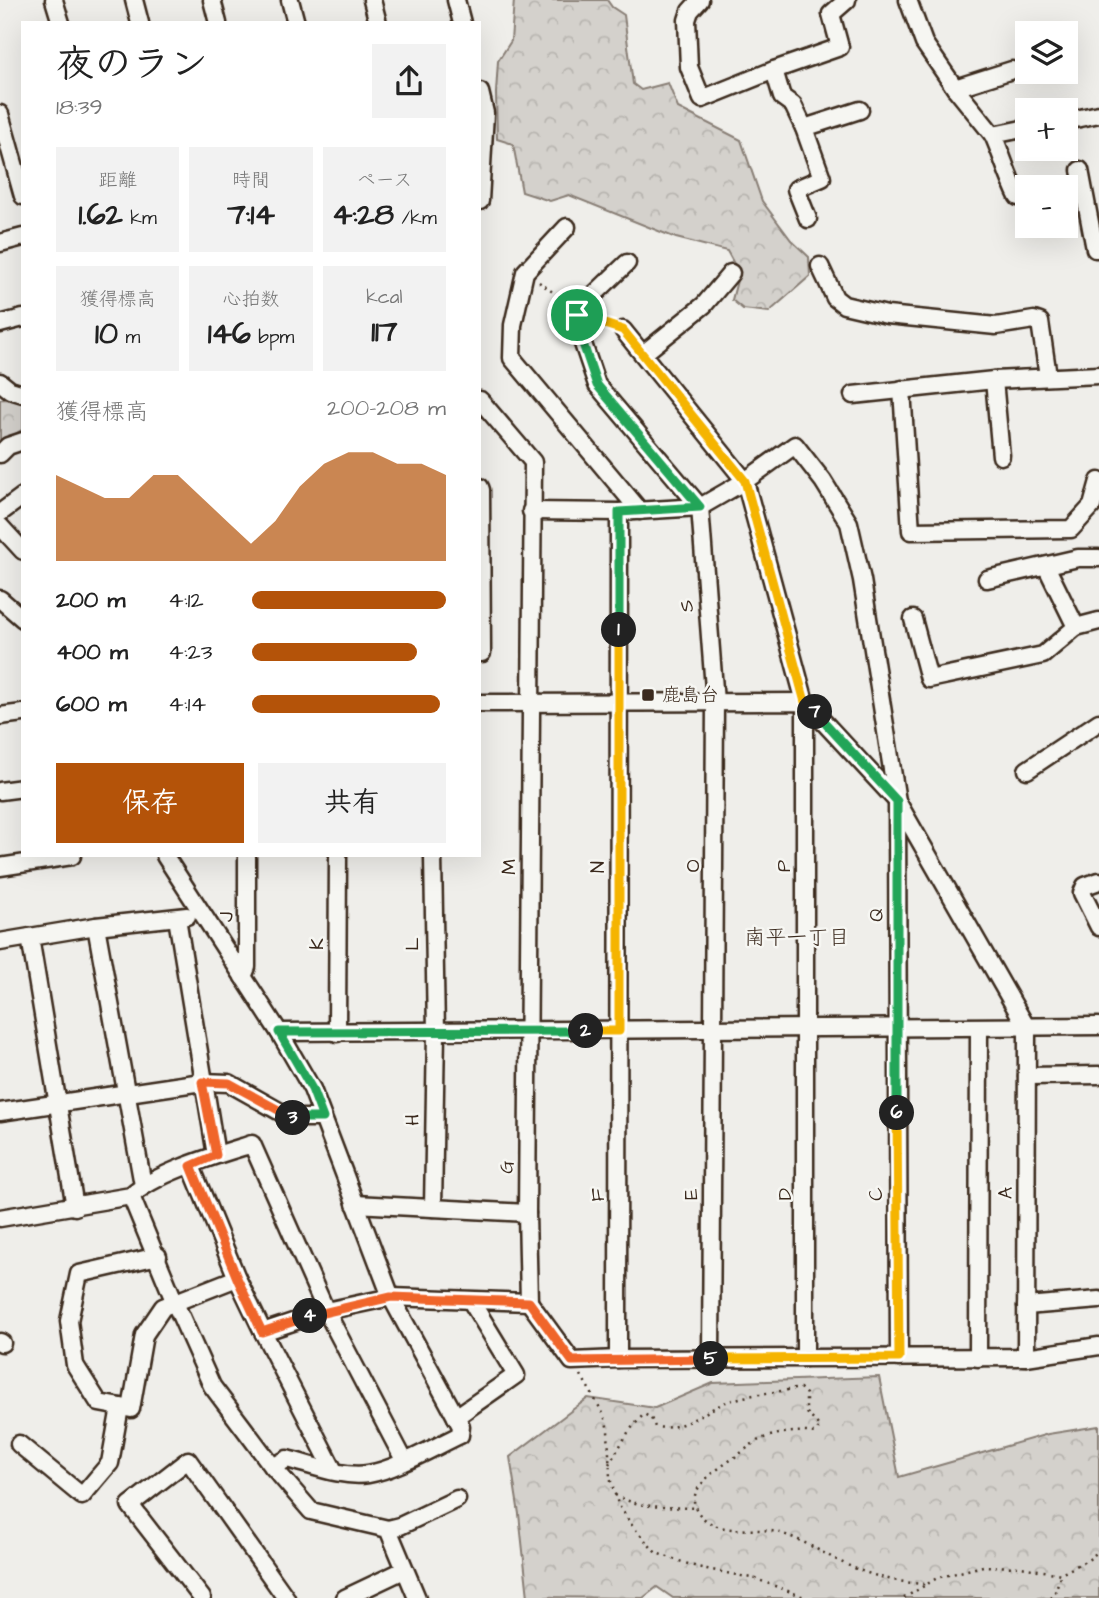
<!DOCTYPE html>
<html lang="ja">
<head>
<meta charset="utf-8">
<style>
  :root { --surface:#fff; --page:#f2f2f2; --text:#222; --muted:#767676; --accent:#b45309 }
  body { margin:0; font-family:"Architects Daughter","Klee One",sans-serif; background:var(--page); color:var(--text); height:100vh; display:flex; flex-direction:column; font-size:26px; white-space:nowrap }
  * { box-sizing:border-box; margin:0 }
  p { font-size:23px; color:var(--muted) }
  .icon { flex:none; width:38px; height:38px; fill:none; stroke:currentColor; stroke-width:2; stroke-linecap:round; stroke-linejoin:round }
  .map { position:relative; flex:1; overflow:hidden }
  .side { position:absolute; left:21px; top:21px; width:460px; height:836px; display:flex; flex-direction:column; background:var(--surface); border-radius:0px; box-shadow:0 7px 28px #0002 }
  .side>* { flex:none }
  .controls { position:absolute; left:1015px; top:21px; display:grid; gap:14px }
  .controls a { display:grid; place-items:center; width:63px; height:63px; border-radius:0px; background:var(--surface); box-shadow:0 7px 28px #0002; font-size:35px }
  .pin { position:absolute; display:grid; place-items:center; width:60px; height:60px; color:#fff; margin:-30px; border:4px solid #fff; border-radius:50%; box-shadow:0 2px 7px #0007 }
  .km { position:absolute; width:35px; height:35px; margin:-18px; border-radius:50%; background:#222; color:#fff; font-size:19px; line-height:35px; text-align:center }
  .round { display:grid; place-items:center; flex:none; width:74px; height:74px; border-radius:0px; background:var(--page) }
  .summary { display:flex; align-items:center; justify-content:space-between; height:119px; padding:0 35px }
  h1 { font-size:38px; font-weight:800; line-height:52px }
  .stats { display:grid; grid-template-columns:repeat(3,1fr); gap:10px; height:119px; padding:7px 35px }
  .stats div { display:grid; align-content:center; border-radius:0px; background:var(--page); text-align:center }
  .stats b { font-size:30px; font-weight:800 }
  .stats small { font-size:19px; font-weight:400 }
  .stats p { font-size:19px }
  .chart { height:196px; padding:14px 35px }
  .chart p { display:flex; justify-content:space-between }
  .chart svg { width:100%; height:126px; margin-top:7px; fill:var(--accent); opacity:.7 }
  .action { display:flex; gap:14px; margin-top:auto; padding:14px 35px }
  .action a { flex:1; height:80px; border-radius:0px; background:var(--accent); color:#fff; font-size:28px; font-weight:800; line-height:80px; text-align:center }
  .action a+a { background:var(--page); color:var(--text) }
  ul { padding:0 35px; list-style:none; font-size:23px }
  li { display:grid; grid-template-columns:112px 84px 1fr; align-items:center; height:52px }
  li i { height:18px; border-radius:9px; background:var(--accent) }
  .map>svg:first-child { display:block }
  .forest { fill:url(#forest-crowns); stroke:#887e75; stroke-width:2 }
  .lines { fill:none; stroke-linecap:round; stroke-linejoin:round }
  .minor-casing { stroke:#3b2a1e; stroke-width:21 }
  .path { stroke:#3b2a1e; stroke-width:2.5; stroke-dasharray:2 5; stroke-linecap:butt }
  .minor { stroke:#f6f6f2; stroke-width:16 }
  .split-1-casing { stroke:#fff; stroke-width:14 }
  .split-2-casing { stroke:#fff; stroke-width:14 }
  .split-3-casing { stroke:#fff; stroke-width:14 }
  .split-4-casing { stroke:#fff; stroke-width:14 }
  .split-5-casing { stroke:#fff; stroke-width:14 }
  .split-6-casing { stroke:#fff; stroke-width:14 }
  .split-7-casing { stroke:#fff; stroke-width:14 }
  .split-8-casing { stroke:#fff; stroke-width:14 }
  .split-1 { stroke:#22a559; stroke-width:9 }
  .split-2 { stroke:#f5b400; stroke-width:9 }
  .split-3 { stroke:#22a559; stroke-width:9 }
  .split-4 { stroke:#f0652b; stroke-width:9 }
  .split-5 { stroke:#f0652b; stroke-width:9 }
  .split-6 { stroke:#f5b400; stroke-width:9 }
  .split-7 { stroke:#22a559; stroke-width:9 }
  .split-8 { stroke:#f5b400; stroke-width:9 }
  .poi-dot { fill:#3b2a1e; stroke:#f6f6f2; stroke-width:2.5 }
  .labels { text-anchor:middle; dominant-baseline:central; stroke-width:5; stroke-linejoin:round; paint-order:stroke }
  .street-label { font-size:19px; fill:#3b2a1e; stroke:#f6f6f2 }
  .poi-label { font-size:19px; fill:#3b2a1e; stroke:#f6f6f2; text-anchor:start }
  .neighbourhood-label { font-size:21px; fill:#3b2a1e; stroke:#f6f6f2 }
</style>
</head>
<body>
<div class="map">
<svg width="1099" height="1598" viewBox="0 0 1099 1598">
  <defs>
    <pattern id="forest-crowns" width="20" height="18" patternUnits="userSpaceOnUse" patternTransform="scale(1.75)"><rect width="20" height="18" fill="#d4d1cc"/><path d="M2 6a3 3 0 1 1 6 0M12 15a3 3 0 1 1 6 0" fill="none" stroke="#b7b4af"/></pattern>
  </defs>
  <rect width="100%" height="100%" fill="#efeeea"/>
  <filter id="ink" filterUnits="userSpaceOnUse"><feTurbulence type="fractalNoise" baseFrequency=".0143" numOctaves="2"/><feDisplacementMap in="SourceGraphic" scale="14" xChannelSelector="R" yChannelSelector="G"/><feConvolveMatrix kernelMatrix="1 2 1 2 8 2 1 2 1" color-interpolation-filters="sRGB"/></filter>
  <g filter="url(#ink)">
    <g class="forest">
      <path d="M514,0H607L612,7L624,15L633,84L641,90L668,83L678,108L741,140L762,201L791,240L809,257L810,276L769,312L743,309L732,300L739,273L727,251L676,238L569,195L550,201L522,192L513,144L497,139L496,93L498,61L511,41Z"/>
      <path d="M0,399L23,400V429L0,444Z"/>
      <path d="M879,1377L899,1477L1048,1434L1099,1426V1598H673L657,1587L643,1598L528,1597L519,1514L510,1457L588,1398L655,1408L713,1383Z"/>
    </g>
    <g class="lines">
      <defs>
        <g id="minor">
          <path d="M54,0L61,23"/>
          <path d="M134,0L140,23"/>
          <path d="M212,0L218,23"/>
          <path d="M290,0L296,23"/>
          <path d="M372,0L378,23"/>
          <path d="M456,0L462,23"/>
          <path d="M700,0L690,11L687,20L689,67L702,99L774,70L840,47L831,14L847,0"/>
          <path d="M908,0L924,43L955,88L993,135L1027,128"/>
          <path d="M774,70L782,97L793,105L804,128L822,178L796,189L808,219"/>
          <path d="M955,88L1012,70"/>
          <path d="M480,92L485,113L480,201"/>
          <path d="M0,114L23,196"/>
          <path d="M1066,121L1099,114"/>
          <path d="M804,128L860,110"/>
          <path d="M993,135C1002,155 1008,177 1018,197"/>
          <path d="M1080,170L1095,249H1099"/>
          <path d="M567,227L525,272L513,325L512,358L640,511"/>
          <path d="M0,243L23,237"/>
          <path d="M627,263L578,310L577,326L597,385L700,507"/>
          <path d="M820,266L835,298L844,305L887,315L996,326L1034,320L1040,322L1048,376"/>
          <path d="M0,324L23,318"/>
          <path d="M623,330L745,481L805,702V1358"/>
          <path d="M643,354L704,305L731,273"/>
          <path d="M994,380L1001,456"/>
          <path d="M0,382L10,390L23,394"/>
          <path d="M902,389L911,531L1071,529L1092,506L1099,481"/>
          <path d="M853,395L994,380L1099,375"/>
          <path d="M480,400L533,462L527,1213L529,1302"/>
          <path d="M0,454L8,446L23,441"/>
          <path d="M480,487L481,490L482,653H480"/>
          <path d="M700,507L715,702L711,1359"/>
          <path d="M531,511L619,512L700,507L745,481L795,445L823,481L849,523L862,580L897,801L899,1358"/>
          <path d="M0,513L23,496"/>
          <path d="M0,526L23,551"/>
          <path d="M1046,566L1076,627"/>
          <path d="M987,579L1078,558H1099"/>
          <path d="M0,599L23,619"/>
          <path d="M913,619L929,679L1043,655L1076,627L1099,621"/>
          <path d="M480,703L805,702L897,801L1027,1028L1026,1357"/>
          <path d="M0,716L23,713"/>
          <path d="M1027,770L1099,722"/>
          <path d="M0,791L23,788"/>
          <path d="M165,856L279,1032L312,1089L391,1297L456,1417"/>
          <path d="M0,867L72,856"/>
          <path d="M1099,881L1085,886L1082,893L1099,927"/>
          <path d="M177,918L216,1155"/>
          <path d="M96,926L143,1185"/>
          <path d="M30,937L75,1207"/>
          <path d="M0,942L96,926L187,916"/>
          <path d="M243,977L247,967V856"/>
          <path d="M279,1032L1099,1026"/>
          <path d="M337,1033L338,856"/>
          <path d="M1027,1076L1099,1075"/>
          <path d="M0,1112L202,1082L229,1083L291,1118H322"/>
          <path d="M191,1166L237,1278L263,1332L334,1471"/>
          <path d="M131,1196L175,1303L212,1386L273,1467"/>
          <path d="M355,1204L527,1213"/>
          <path d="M433,1208L436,1032L433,856"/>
          <path d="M0,1218L131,1196C157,1172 217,1155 252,1144L326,1311L404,1460"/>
          <path d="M158,1256L79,1274L69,1321L75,1365L99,1403L131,1409L144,1335L163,1307L237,1278"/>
          <path d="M529,1302L572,1361L618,1359L1026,1357L1099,1346"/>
          <path d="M1026,1306L1099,1300"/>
          <path d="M263,1332L326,1311L391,1297L529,1302"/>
          <path d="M0,1342L2,1343"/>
          <path d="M978,1358L979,1028"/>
          <path d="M618,1359L619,512"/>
          <path d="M19,1444L82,1496L110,1463L120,1407"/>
          <path d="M388,1529L400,1526L457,1499"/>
          <path d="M202,1598L130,1505L188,1460L286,1598"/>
          <path d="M345,1598L404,1570"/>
          <path d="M417,1598L388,1529L311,1511L273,1467L287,1459C311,1465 342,1478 368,1474C395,1470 434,1447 460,1435L461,1426L456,1417L516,1375L471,1301"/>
        </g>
      </defs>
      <use href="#minor" class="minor-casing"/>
      <g class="path">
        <path d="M539,282L565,301"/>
        <path d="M593,320L610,326"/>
        <path d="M581,1375L604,1415L608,1430L610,1478L618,1504L631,1524L656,1553L697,1567L756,1579L807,1598"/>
        <path d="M609,1464L629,1431L644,1414L651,1418L655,1427C686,1432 708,1406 736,1399C757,1393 779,1392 800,1388L806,1394V1412L820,1427L814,1433C798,1430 777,1433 761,1439C752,1443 743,1452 735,1457C715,1471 673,1496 707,1521C725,1534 756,1527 776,1532C800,1538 817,1550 839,1561C867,1575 896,1583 927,1584"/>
        <path d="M615,1495C640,1509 669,1507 697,1508"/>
        <path d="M904,1598L937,1578L983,1566L1021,1567L1061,1574L1091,1558L1099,1550"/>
        <path d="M1051,1598L1054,1595L1061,1574"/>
      </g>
      <use href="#minor" class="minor"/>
    </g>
  </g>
  <g class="lines" filter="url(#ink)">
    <defs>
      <path id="split-1" d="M577,315V326L597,385L700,507L619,512V630"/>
      <path id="split-2" d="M586,1031H619V630"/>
      <path id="split-3" d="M293,1118H323L312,1089L279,1032L586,1031"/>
      <path id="split-4" d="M293,1118L229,1083L202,1082L216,1155L191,1166L237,1278L262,1332L310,1316"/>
      <path id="split-5" d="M310,1316L391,1297L529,1302L572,1361L711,1359"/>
      <path id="split-6" d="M711,1359L899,1358L897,1113"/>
      <path id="split-7" d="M815,712L897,801V1113"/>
      <path id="split-8" d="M577,315L623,330L745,481L805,702L815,712"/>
    </defs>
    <use href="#split-1" class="split-1-casing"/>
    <use href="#split-2" class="split-2-casing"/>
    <use href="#split-3" class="split-3-casing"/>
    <use href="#split-4" class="split-4-casing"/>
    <use href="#split-5" class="split-5-casing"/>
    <use href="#split-6" class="split-6-casing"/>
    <use href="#split-7" class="split-7-casing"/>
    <use href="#split-8" class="split-8-casing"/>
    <use href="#split-1" class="split-1"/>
    <use href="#split-2" class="split-2"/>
    <use href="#split-3" class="split-3"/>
    <use href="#split-4" class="split-4"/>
    <use href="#split-5" class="split-5"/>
    <use href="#split-6" class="split-6"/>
    <use href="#split-7" class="split-7"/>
    <use href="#split-8" class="split-8"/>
  </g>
  <rect class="poi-dot" x="641" y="688" width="14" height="14" rx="3.5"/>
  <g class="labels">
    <g class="street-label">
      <text transform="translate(687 606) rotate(-94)">S</text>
      <text transform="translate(693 866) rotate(-90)">O</text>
      <text transform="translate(784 866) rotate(-90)">P</text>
      <text transform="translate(509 867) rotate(-90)">M</text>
      <text transform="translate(598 867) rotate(-90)">N</text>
      <text transform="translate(876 915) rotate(-90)">Q</text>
      <text transform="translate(226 917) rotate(-90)">J</text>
      <text transform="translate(317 944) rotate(-90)">K</text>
      <text transform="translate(413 944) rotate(-91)">L</text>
      <text transform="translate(413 1120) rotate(-89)">H</text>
      <text transform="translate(507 1167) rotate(-89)">G</text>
      <text transform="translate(1006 1193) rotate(-90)">A</text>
      <text transform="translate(691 1194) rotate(-90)">E</text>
      <text transform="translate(785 1194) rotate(-90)">D</text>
      <text transform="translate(876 1194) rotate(-90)">C</text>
      <text transform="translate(598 1195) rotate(-90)">F</text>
    </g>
    <g class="poi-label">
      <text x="662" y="695">鹿島台</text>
    </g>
    <g class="neighbourhood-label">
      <text x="797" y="937">南平一丁目</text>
    </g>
  </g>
</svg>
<div class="controls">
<a><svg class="icon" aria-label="layers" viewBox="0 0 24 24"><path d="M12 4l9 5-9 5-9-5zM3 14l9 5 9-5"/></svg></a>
<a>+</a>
<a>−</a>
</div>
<div class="pin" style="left:577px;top:315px;background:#1e9e55"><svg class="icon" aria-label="arrive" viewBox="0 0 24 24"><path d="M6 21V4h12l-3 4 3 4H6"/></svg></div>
<b class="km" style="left:619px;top:630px">1</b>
<b class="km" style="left:586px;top:1031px">2</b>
<b class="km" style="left:293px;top:1118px">3</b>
<b class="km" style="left:310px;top:1316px">4</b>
<b class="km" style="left:711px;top:1359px">5</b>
<b class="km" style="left:897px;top:1113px">6</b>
<b class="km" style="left:815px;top:712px">7</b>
<section class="side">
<div class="summary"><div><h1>夜のラン</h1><p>18:39</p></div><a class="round"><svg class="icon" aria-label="share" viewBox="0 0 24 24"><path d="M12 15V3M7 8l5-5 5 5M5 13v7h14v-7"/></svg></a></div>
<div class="stats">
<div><p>距離</p><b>1.62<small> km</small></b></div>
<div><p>時間</p><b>7:14</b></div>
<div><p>ペース</p><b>4:28<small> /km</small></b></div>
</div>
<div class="stats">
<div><p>獲得標高</p><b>10<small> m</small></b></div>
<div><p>心拍数</p><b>146<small> bpm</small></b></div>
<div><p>kcal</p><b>117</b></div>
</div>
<div class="chart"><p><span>獲得標高</span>200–208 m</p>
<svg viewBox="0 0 160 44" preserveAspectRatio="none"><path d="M0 44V14L10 18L20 22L30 22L40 14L50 14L60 22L70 30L80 38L90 30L100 18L110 10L120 6L130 6L140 10L150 10L160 14V44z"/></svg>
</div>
<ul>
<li><b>200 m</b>4:12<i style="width:100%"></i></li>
<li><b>400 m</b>4:23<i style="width:85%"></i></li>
<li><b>600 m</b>4:14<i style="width:97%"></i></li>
</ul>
<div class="action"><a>保存</a><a>共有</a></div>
</section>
</div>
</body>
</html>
